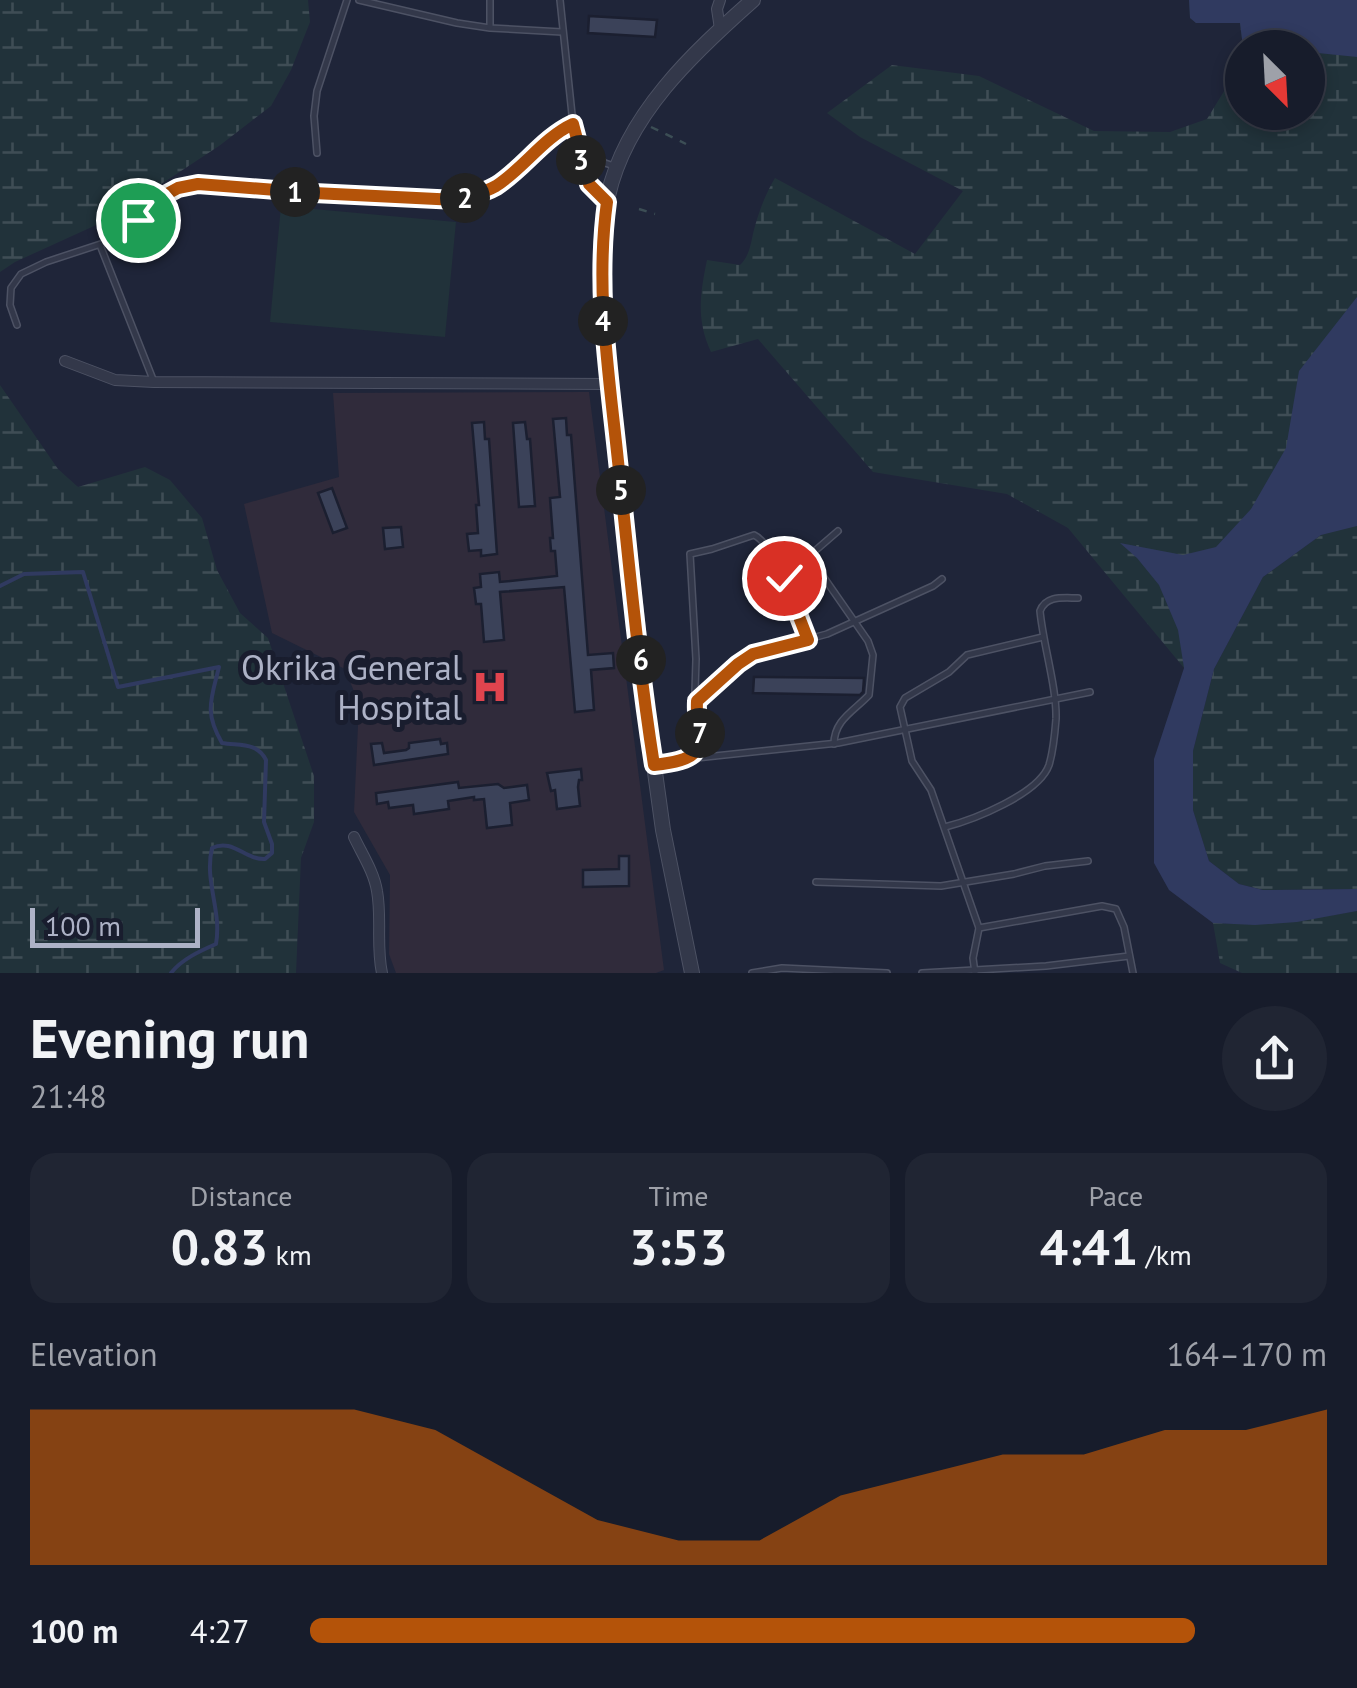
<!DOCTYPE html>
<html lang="en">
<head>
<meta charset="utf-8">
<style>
  :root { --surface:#171c2b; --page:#202533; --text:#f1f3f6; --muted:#9ea1a9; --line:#363a47; --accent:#b45309 }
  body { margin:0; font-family:"PT Sans",sans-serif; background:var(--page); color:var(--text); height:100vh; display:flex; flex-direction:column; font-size:38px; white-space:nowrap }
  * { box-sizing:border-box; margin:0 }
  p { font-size:32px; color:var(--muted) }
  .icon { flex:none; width:55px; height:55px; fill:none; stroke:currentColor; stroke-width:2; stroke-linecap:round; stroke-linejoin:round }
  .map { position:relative; height:973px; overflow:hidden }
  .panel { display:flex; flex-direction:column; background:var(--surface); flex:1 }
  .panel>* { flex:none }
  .needle { width:65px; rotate:156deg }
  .buttons { position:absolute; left:1225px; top:30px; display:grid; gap:20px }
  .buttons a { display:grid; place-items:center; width:100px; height:100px; border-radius:50%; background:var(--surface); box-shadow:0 5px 15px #0003,0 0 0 2px var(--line); font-size:50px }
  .scale { position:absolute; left:30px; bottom:25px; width:170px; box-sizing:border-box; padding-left:10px; border:5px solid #adb2c6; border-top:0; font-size:28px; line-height:35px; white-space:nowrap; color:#adb2c6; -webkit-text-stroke:8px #191d2e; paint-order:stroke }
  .pin { position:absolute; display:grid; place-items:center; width:85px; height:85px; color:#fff; margin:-42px; border:5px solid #fff; border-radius:50%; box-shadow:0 2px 10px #0007 }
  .km { position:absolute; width:50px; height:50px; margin:-25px; border-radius:50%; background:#222; color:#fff; font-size:28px; line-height:50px; text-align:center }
  .round { display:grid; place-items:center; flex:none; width:105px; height:105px; border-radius:52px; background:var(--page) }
  .head { display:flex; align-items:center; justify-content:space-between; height:170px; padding:0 30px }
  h1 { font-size:55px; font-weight:700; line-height:75px }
  .stats { display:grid; grid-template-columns:repeat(3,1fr); gap:15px; height:170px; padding:10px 30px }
  .stats div { display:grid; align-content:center; border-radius:25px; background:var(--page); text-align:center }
  .stats b { font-size:50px; font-weight:700 }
  .stats small { font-size:28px; font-weight:400 }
  .stats p { font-size:28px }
  .chart { height:280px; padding:20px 30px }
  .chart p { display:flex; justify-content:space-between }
  .chart svg { width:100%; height:180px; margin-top:10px; fill:var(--accent); opacity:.7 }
  ul { padding:0 30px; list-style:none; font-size:32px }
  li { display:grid; grid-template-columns:160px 120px 1fr; align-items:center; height:75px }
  li i { height:25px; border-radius:12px; background:var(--accent) }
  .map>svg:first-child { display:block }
  .medical { fill:#302b3b }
  .wetland { fill:url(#wetland-marsh) }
  .pitch { fill:#21323a }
  .water { fill:#303a60 }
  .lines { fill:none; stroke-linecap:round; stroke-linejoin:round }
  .stream { stroke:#303a60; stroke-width:4 }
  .building { fill:#3b4259; stroke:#1b1f30; stroke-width:2.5 }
  .service-casing { stroke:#4d5264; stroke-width:8 }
  .minor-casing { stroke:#4d5264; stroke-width:12 }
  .tertiary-casing { stroke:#4d5264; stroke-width:16 }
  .path { stroke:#3c4e55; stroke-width:2.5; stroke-dasharray:8 8; stroke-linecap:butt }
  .service { stroke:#33384a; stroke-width:5 }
  .minor { stroke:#33384a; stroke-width:10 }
  .tertiary { stroke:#33384a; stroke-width:14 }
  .route-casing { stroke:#fff; stroke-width:20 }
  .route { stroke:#b45309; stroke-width:12 }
  .labels { text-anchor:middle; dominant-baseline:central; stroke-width:10; stroke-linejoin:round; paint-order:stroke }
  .poi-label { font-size:35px; fill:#adb2c6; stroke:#191d2e; text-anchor:end }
</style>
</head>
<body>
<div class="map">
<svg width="1357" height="973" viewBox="0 0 1357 973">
  <defs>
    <pattern id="wetland-marsh" width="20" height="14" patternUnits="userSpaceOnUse" patternTransform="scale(2.5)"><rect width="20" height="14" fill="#21323a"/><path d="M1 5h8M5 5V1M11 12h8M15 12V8" fill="none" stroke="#3f4d55"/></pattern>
  </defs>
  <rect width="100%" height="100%" fill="#1f2539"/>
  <path class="medical" d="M589,392L664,970L656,973H396L389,954L390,875L354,812L359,704L345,669L272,633L244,504L339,477L333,393Z"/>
  <g class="wetland">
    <path d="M0,0H308L310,22L291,70L271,106L219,146L105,221L15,262L0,272Z"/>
    <path d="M1189,0H1357V460L1184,668L1068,528L1007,494L873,472L758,339L711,352C696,320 700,294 707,260L740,265C751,255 751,239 755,226C760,209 766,193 775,178L915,254L963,191L860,137L827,113L892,65L979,76L1094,131L1170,132L1207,119L1229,83L1242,52V112H1308V48L1243,47L1240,23H1196L1190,18Z"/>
    <path d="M0,385L58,469L78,487L145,467L170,480L202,518L217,570L240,613L268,638L314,776V822L301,858L296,973H0Z"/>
    <path d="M1357,499V889L1263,890L1239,884L1209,861L1193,810V751L1214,669L1263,577L1321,535Z"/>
    <path d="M1357,911V973H1242L1220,963L1213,923C1263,925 1308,920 1357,911Z"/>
  </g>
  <path class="pitch" d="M281,206L456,222L445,337L270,322Z"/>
  <g class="water">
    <path d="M1189,0H1357V57L1308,52V48L1243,47L1240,23H1196L1190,18Z"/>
    <path d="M1357,297V526L1321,535L1263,577L1214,669L1193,751V810L1209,861L1239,884L1263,890L1357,889V911L1297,922L1255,925L1213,923L1169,890L1154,863V759L1184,668L1178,630L1159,585L1137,558L1120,543L1183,555L1216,547L1251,509L1286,448L1299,371Z"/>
  </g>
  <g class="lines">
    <path class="stream" d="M0,586L24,574L83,572L118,687L219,667C211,700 204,712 222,743C240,746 257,742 266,760L264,822L272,844V853L265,859C245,860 233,838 212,848C204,882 222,910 216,944C200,951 182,959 171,973"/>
  </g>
  <g class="building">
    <path d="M589,16L657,20L655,37L588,33Z"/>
    <path d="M566,418L567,435H571L588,655L613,653L614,668L591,670L594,710L575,712L564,587L500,592L504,640L484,642L481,604H476L474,588L481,587L480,574L499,572L500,582L557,576L555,551H551L550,538H553L550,498L560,497L553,419Z"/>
    <path d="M484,422L485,439H489L497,554L481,556V550L469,551L467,534L478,533L476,505H479L472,423Z"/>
    <path d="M525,422L527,439H530L535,506L519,507L513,423Z"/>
    <path d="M332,488L347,528L333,533L318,493Z"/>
    <path d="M401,527L403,547L385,549L383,528Z"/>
    <path d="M754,677L864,678L863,692L860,695L753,693Z"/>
    <path d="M440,739L441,744L447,743L448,754L374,765L371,744L382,743L384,753L406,750L409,748V743Z"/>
    <path d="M581,769L582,780H579L578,787L580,806L557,809L555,790L551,791L547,773Z"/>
    <path d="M458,782L459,788L498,784L504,788L527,785L529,800L510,803L512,825L487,828L484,799L474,800V797L448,801L449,809L414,814L413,805L389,808L388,802L377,804L376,793Z"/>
    <path d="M619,856H629V886L583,887V870L619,869Z"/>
  </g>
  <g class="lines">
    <defs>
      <g id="service">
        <path d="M359,0L457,23L490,28L562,32"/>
        <path d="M560,0L573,124L589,184L605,200"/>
        <path d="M490,27V0"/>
        <path d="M580,143L605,163L614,166"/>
        <path d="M317,153L314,116L317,91L347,0"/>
        <path d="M100,245L154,382"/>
        <path d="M17,325L10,305L11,288L21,274L46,262L128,235L156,200L178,188L198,184L314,193L457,200C471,196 484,193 496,186C523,168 543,138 573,124"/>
        <path d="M697,701L695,692L696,659L690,554L712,549L754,535C776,545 799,616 808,639"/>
        <path d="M834,744C834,720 854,711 869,695L873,655L868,641L809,556L838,531"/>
        <path d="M687,759L838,743L1090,692"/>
        <path d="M656,765C715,758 694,744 697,701L738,664L753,654L827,634L933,586L942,579"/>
        <path d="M945,827C973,820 1039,794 1049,765C1053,752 1055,732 1056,719C1057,688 1043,644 1040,611C1046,595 1063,598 1078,598"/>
        <path d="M816,882L941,886L1014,874L1045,866L1088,861"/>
        <path d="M979,928L1102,906L1116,909L1124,927L1133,973"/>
        <path d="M752,973L782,968L887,973"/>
        <path d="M922,973L1046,966L1129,956"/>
        <path d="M975,973L973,958L979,928L931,790L912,761L900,707L905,698L949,672L967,655L1043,637"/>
      </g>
      <g id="minor">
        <path d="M720,29L717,9L720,0"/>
        <path d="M65,361L115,380L154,382L610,384"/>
        <path d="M354,837C362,854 374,872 377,891C382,918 376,946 382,973"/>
      </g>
      <path id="tertiary" d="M692,973L663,830L649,729L605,335C600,289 598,242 608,196C626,115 693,53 753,0"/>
    </defs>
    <use href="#service" class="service-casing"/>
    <use href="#minor" class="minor-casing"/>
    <use href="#tertiary" class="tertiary-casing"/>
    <g class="path">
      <path d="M651,127L686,144"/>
      <path d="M639,209L655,214"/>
    </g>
    <use href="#service" class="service"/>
    <use href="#minor" class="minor"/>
    <use href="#tertiary" class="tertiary"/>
  </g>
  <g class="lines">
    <defs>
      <path id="route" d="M138,220L156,200L178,188L198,184L314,193L457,200C470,196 484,193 496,186C524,168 543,138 573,124L589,184L607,202C595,289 609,374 618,461C629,562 638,664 654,765C714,758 695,746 697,701L738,664L753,654L808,640L784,578"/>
    </defs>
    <use href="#route" class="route-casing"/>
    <use href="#route" class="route"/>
  </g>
  <defs>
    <symbol id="hospital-bare" viewBox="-9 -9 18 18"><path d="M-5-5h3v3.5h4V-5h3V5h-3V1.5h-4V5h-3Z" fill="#e0444e" stroke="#191d2e" stroke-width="2.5" paint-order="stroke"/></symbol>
  </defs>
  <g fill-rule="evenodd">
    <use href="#hospital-bare" x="465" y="662" width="50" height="50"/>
  </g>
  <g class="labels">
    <g class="poi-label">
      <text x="462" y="667">Okrika General<tspan x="462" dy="40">Hospital</tspan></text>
    </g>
  </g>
</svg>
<div class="buttons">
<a><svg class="needle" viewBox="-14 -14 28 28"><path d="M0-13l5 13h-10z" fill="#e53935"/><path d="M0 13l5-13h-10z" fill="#9ea1a9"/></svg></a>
</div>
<div class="scale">100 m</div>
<div class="pin" style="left:138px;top:220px;background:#1e9e55"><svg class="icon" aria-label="arrive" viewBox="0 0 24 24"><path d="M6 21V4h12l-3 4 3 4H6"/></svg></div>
<div class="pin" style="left:784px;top:578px;background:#d93025"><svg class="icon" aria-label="check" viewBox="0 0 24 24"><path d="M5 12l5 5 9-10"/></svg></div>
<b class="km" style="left:295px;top:192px">1</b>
<b class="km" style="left:465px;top:198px">2</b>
<b class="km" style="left:581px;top:160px">3</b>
<b class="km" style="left:603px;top:321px">4</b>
<b class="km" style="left:621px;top:490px">5</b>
<b class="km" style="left:641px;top:660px">6</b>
<b class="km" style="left:700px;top:733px">7</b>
</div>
<section class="panel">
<div class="head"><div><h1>Evening run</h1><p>21:48</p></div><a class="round"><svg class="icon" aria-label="share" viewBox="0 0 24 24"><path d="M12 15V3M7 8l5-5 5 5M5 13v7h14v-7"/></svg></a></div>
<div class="stats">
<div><p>Distance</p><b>0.83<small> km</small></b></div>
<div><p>Time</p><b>3:53</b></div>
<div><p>Pace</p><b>4:41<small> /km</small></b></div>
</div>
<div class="chart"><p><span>Elevation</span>164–170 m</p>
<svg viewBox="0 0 160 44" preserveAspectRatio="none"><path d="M0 44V6L10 6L20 6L30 6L40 6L50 11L60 22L70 33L80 38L90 38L100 27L110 22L120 17L130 17L140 11L150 11L160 6V44z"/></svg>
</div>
<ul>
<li><b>100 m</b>4:27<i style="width:87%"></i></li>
</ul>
</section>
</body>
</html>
